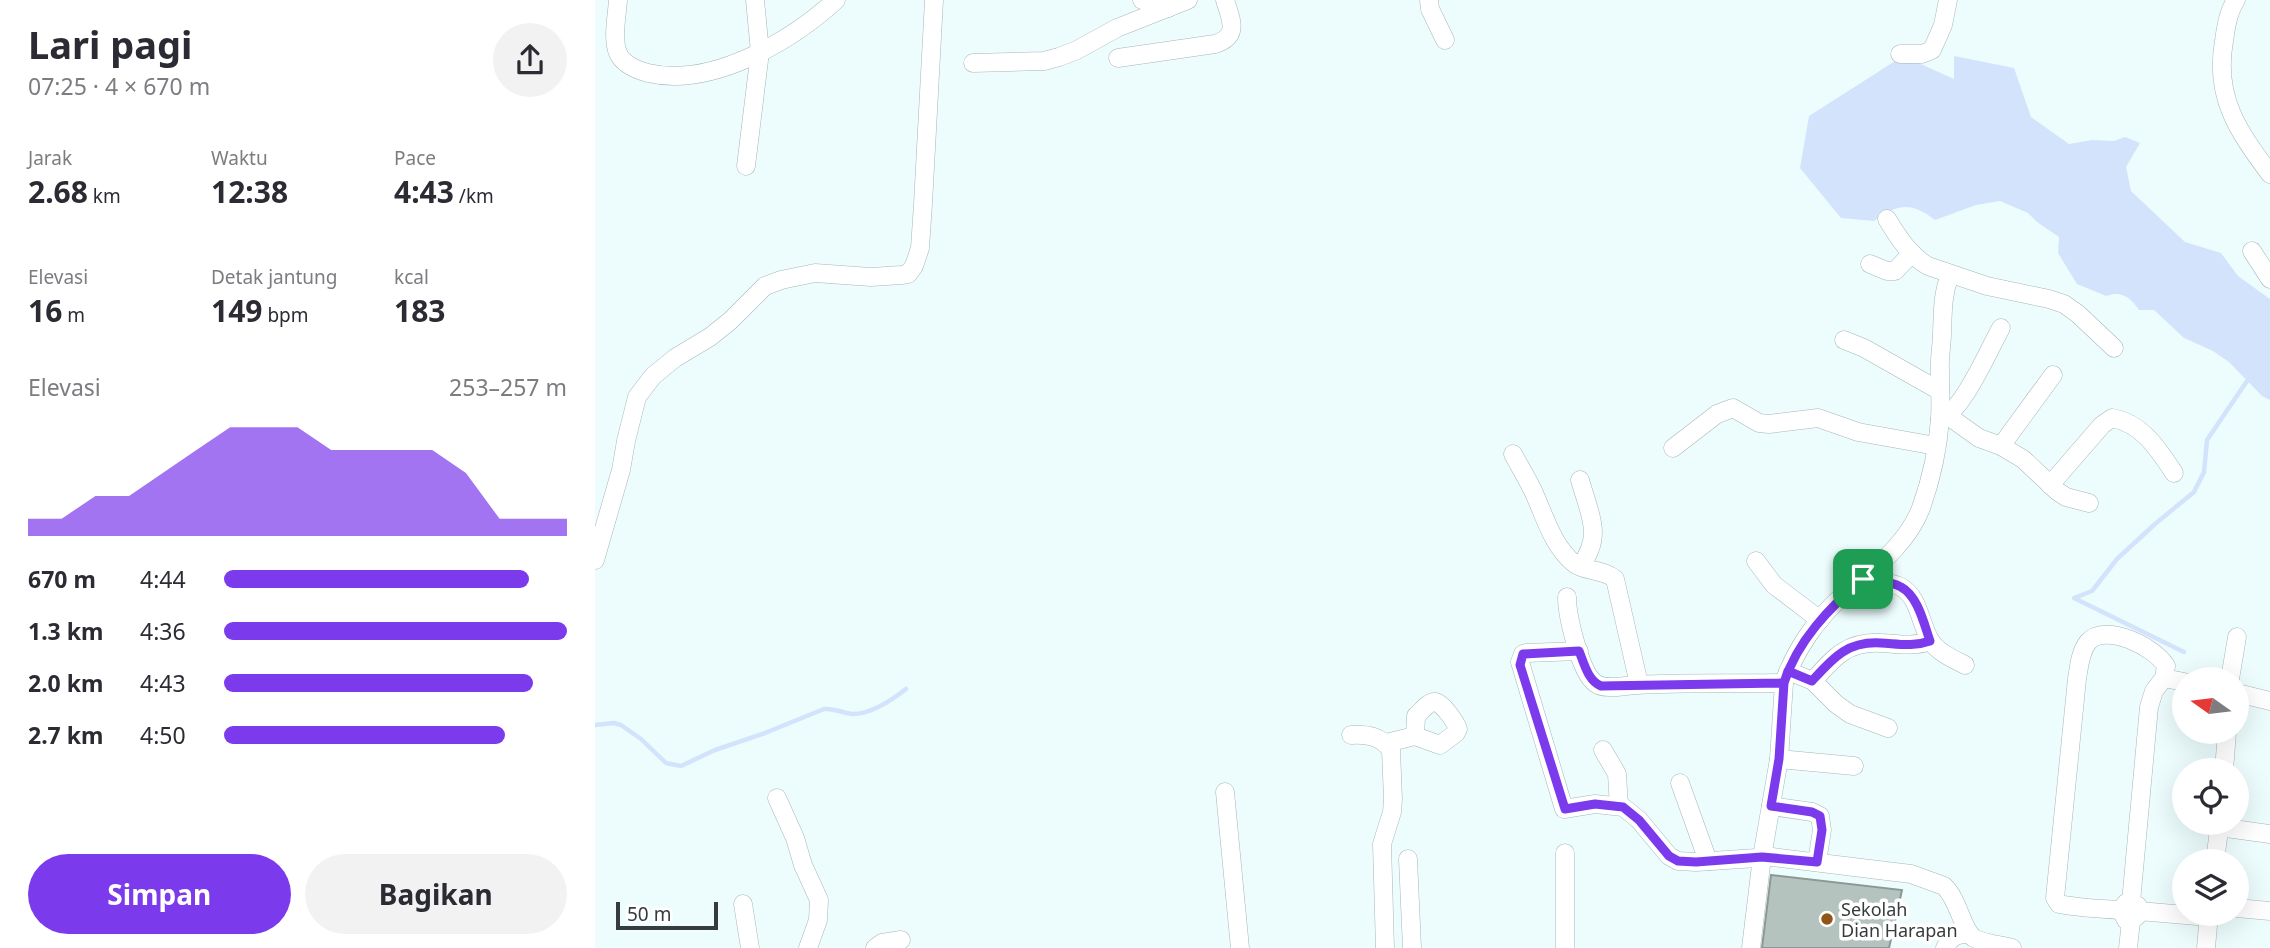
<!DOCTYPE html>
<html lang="id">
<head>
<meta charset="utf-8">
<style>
  :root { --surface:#fff; --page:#f2f2f3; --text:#2b2b33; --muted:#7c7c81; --accent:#7c3aed }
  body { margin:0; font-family:"Noto Sans",sans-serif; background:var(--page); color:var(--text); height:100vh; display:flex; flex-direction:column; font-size:26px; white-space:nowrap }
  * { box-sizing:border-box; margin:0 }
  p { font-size:23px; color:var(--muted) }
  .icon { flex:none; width:38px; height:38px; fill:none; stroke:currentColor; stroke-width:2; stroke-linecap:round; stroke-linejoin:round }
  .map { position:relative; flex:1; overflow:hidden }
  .details { display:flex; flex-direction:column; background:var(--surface); width:595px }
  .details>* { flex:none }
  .needle { width:46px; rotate:284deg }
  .buttons { position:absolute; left:1577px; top:667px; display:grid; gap:14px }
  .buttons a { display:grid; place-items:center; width:77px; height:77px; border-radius:50%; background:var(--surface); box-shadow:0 7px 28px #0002; font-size:35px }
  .scale { position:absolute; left:21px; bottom:18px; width:102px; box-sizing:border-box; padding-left:7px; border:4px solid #363c3d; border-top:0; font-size:19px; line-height:24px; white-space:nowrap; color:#363c3d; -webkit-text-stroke:5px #fff; paint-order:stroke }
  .pin { position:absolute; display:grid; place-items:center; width:60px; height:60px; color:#fff; margin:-30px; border-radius:14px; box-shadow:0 4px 10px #0006 }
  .round { display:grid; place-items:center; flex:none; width:74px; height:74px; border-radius:37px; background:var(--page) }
  .overview { display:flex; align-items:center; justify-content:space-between; height:119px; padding:0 28px }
  h1 { font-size:38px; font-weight:700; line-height:52px }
  .figures { display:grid; grid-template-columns:repeat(3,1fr); gap:10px; height:119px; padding:7px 28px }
  .figures div { display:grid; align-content:center }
  .figures b { font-size:30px; font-weight:700 }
  .figures small { font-size:19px; font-weight:400 }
  .figures p { font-size:19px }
  .chart { height:196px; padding:14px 28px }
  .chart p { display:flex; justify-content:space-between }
  .chart svg { width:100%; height:126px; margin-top:7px; fill:var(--accent); opacity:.7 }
  .button { display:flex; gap:14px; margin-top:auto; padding:14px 28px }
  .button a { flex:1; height:80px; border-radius:42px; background:var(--accent); color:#fff; font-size:28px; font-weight:700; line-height:80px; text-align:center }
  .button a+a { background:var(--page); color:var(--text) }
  ul { padding:0 28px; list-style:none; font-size:23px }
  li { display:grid; grid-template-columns:112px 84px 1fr; align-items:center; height:52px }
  li i { height:18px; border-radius:9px; background:var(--accent) }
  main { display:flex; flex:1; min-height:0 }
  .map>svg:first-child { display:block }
  .water { fill:#d3e3fc }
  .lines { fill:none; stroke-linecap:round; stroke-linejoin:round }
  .stream { stroke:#d3e3fc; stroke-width:4.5 }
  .building { fill:#b5c3be; stroke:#8b9995; stroke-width:2 }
  .minor-casing { stroke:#a7b6b8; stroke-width:19 }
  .minor { stroke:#fff; stroke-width:18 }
  .route-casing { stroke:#fff; stroke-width:14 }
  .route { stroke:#7c3aed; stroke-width:9 }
  .poi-dot { fill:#915517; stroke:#fff; stroke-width:2.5 }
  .labels { text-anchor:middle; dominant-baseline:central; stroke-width:7; stroke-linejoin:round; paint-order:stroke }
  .poi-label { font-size:18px; fill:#363c3d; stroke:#fff; text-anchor:start }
</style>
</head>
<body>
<main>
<section class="details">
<div class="overview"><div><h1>Lari pagi</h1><p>07:25 · 4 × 670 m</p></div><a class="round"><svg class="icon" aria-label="share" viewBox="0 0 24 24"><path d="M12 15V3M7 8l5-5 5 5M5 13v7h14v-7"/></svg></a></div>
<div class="figures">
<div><p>Jarak</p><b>2.68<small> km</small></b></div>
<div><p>Waktu</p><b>12:38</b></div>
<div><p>Pace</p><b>4:43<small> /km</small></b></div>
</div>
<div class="figures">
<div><p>Elevasi</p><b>16<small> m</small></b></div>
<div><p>Detak jantung</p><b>149<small> bpm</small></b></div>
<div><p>kcal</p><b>183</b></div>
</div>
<div class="chart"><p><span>Elevasi</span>253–257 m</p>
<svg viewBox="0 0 160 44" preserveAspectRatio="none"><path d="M0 44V38L10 38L20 30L30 30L40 22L50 14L60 6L70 6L80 6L90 14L100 14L110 14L120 14L130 22L140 38L150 38L160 38V44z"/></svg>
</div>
<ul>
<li><b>670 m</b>4:44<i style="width:89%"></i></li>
<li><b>1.3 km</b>4:36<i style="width:100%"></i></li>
<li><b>2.0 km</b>4:43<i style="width:90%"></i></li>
<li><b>2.7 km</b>4:50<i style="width:82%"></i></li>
</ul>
<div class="button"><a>Simpan</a><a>Bagikan</a></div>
</section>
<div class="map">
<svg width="1675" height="948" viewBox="0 0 1675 948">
  <rect width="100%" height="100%" fill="#edfdfe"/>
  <path class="water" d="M1308,56L1359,79V56L1419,68L1436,117L1474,144L1497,140L1519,141L1530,137L1545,143L1531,167L1536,191L1590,242L1626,253L1643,276L1675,299V400L1667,396L1634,362L1618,351L1589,338L1559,310H1544C1536,298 1527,290 1511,296L1482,284L1463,253L1464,237L1442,222L1433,213L1405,201L1381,205L1340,220C1317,202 1303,203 1279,221L1246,218L1205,168L1214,116Z"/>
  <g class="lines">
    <g class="stream">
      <path d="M1589,652L1479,598L1497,591L1522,559L1560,524L1599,492L1609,472L1612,440L1652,381"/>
      <path d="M0,725L19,723L26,725L46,739L71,763L86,766L120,750L170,733L229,709C239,708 248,713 258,714C276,714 297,700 311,689"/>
    </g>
  </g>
  <path class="building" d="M1176,875L1307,890L1294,948H1167Z"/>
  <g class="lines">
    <defs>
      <g id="minor">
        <path d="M23,0C22,16 17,38 23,53C28,65 42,70 53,73C117,88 196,41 241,0"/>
        <path d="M547,0L573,8"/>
        <path d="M834,0L835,9L850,40"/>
        <path d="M1641,0C1633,12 1631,27 1629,41C1619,97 1643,131 1675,174"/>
        <path d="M1305,54H1327L1337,50L1348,25L1353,0"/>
        <path d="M523,58L620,44C645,36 636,20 630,0"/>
        <path d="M378,63L449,61L464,57L482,50L522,28L593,0"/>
        <path d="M151,166L165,52L160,0"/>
        <path d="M1292,219C1303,237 1315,256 1333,266L1392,286L1454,299L1469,304L1483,314L1519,348"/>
        <path d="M1657,251L1675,279"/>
        <path d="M1275,264L1292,271H1300L1317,253"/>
        <path d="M1249,340L1269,348L1345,391"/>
        <path d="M1353,416L1384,438L1406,446L1428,459L1462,491L1471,497L1494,503"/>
        <path d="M1345,419C1367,413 1394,349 1406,328"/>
        <path d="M1406,446L1458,375"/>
        <path d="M1078,448L1122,414L1138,408L1164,423L1174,424L1223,418L1263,432L1341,446"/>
        <path d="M918,454C925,467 933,480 939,493C950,517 958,547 980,564C992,572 1008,569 1020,579L1044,684"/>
        <path d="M1455,485L1507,425L1517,418C1547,423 1564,450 1579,473"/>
        <path d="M0,560L26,470L31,441L42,397L58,376L80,358L115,337L135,321L170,286L186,280L220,273L276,277L306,275L313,274L319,266L325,248L328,204L339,0"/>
        <path d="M1161,561L1179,585L1225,620"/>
        <path d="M985,566C1009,536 994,513 985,480"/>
        <path d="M1268,579C1280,581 1295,581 1306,587C1324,597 1325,623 1335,640C1342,652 1358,659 1370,665"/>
        <path d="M972,597C972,615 985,672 1000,683C1010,691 1031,685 1043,685C1091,682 1141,684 1189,683"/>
        <path d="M984,651L931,653L928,654L925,662L969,809L1000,804L1028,807L1044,820L1074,856L1083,861L1101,862L1177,857L1316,874L1349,886C1364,900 1367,930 1379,938C1390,944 1406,945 1417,948"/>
        <path d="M1193,671L1218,681L1241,704L1255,714L1293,728"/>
        <path d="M1569,678L1589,682"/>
        <path d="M1635,679L1642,637"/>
        <path d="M1218,681C1238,658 1252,641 1286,643C1304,644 1318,647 1335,641"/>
        <path d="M1642,693L1675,701"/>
        <path d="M756,735C772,734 786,736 796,750L798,799L797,812L787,844L790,948"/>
        <path d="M791,743L820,736L845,745L861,733L863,729C861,723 847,702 840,702C834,701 826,712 821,716L820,736"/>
        <path d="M1008,750L1022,774L1024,806"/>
        <path d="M1184,759L1259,766"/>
        <path d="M1629,770L1632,732"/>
        <path d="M1085,783L1113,861"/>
        <path d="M630,792L645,948"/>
        <path d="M182,798L200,838L208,865L224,900L223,920L213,948"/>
        <path d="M1176,806L1217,812L1225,816L1227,830L1222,862"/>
        <path d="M1624,827L1675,834"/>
        <path d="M970,853V948"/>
        <path d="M813,859L817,948"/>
        <path d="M1620,861L1625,822"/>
        <path d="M148,904L155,948"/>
        <path d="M1642,908L1675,911"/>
        <path d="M1526,910C1505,909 1485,908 1464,904L1460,898L1482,679C1484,667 1485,652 1493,642C1510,622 1560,647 1571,666L1569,678L1559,691L1554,707L1536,902"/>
        <path d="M1544,911L1543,915L1536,921L1531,920L1526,910L1531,903L1536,902L1543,906L1544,911L1614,917"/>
        <path d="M280,948L287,943L306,940"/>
        <path d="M1156,948L1167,857L1184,759L1189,683C1199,652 1221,620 1245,598C1275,571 1311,547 1326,508C1336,480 1343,449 1345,419C1346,403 1345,387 1345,371C1344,358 1347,346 1347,333C1348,313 1347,295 1355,275"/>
        <path d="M1350,948C1356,936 1362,934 1375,934"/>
        <path d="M1533,948L1536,921"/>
        <path d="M1611,948L1614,914"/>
      </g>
    </defs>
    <use href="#minor" class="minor-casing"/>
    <use href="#minor" class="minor"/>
  </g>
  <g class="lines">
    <defs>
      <path id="route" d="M1268,579C1235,607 1202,641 1189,683L1006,686C993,681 989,663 984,651L928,654L925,665L970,809L1000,804L1028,807L1044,820L1074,856L1083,861L1101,862L1167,857L1222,862L1227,830L1225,816L1217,812L1176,806L1184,759L1189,683L1193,671L1217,681C1238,658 1252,641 1286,643C1304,644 1318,647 1335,641C1329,624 1323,596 1306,587C1296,581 1280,581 1268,579"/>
    </defs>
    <use href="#route" class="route-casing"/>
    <use href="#route" class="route"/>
  </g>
  <circle class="poi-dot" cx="1232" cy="919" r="7"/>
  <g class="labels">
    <g class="poi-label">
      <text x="1246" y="909">Sekolah<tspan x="1246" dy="21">Dian Harapan</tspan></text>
    </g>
  </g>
</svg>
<div class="buttons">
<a><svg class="needle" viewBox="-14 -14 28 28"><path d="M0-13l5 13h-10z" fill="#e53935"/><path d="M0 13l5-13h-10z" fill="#7c7c81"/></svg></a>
<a><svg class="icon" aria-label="locate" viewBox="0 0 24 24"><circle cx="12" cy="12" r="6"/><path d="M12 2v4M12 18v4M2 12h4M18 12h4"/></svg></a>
<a><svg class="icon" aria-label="layers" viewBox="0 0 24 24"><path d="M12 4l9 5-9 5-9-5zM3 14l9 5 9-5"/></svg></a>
</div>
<div class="scale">50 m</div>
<div class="pin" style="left:1268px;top:579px;background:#1e9e55"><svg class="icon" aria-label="arrive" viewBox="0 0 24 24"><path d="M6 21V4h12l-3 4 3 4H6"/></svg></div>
</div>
</main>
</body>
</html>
